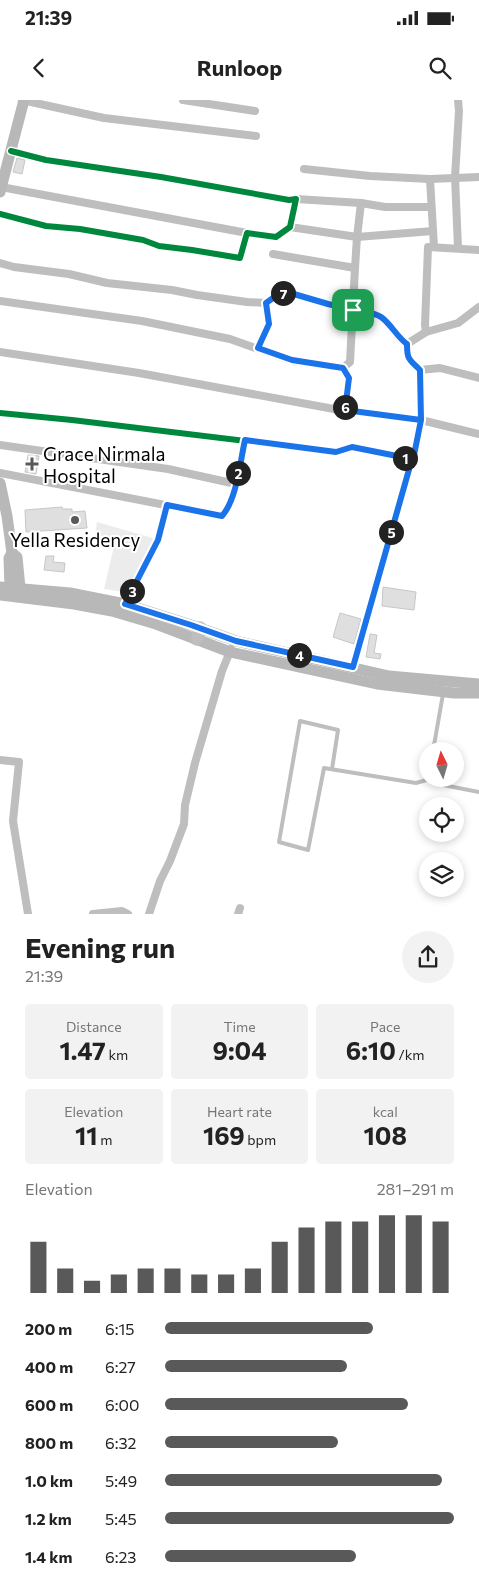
<!DOCTYPE html>
<html lang="en">
<head>
<meta charset="utf-8">
<style>
  :root { --surface:#fff; --page:#f2f2f2; --text:#222; --muted:#767676; --accent:#595959 }
  body { margin:0; font-family:Commissioner,sans-serif; background:var(--page); color:var(--text); height:100vh; display:flex; flex-direction:column; font-size:19px; white-space:nowrap }
  * { box-sizing:border-box; margin:0 }
  p { font-size:16px; color:var(--muted) }
  .icon { flex:none; width:28px; height:28px; fill:none; stroke:currentColor; stroke-width:2; stroke-linecap:round; stroke-linejoin:round }
  .map { position:relative; height:814px; overflow:hidden }
  .panel { display:flex; flex-direction:column; background:var(--surface); flex:1 }
  .panel>* { flex:none }
  .needle { width:32px; rotate:355deg }
  .controls { position:absolute; left:419px; top:642px; display:grid; gap:10px }
  .controls a { display:grid; place-items:center; width:45px; height:45px; border-radius:50%; background:var(--surface); box-shadow:0 2px 8px #0003; font-size:25px }
  .pin { position:absolute; display:grid; place-items:center; width:42px; height:42px; color:#fff; margin:-21px; border-radius:10px; box-shadow:0 2px 8px #0006 }
  .km { position:absolute; width:25px; height:25px; margin:-12px; border-radius:50%; background:#222; color:#fff; font-size:14px; line-height:25px; text-align:center }
  .round { display:grid; place-items:center; flex:none; width:52px; height:52px; border-radius:26px; background:var(--page) }
  .overview { display:flex; align-items:center; justify-content:space-between; height:85px; padding:0 25px }
  h1 { font-size:28px; font-weight:700; line-height:38px }
  .stats { display:grid; grid-template-columns:repeat(3,1fr); gap:8px; height:85px; padding:5px 25px }
  .stats div { display:grid; align-content:center; border-radius:5px; background:var(--page); text-align:center }
  .stats b { font-size:25px; font-weight:700 }
  .stats small { font-size:14px; font-weight:400 }
  .stats p { font-size:14px }
  .chart { height:140px; padding:10px 25px }
  .chart p { display:flex; justify-content:space-between }
  .chart svg { width:100%; height:90px; margin-top:5px; stroke:var(--accent); stroke-width:6 }
  ul { padding:0 25px; list-style:none; font-size:16px }
  li { display:grid; grid-template-columns:80px 60px 1fr; align-items:center; height:38px }
  li i { height:12px; border-radius:6px; background:var(--accent) }
  .status { display:flex; justify-content:space-between; align-items:center; height:35px; padding:0 25px; background:var(--surface); direction:ltr }
  .status svg { height:14px; fill:currentColor }
  header { display:flex; justify-content:space-between; align-items:center; height:65px; padding:0 25px; background:var(--surface); font-size:22px; font-weight:700 }
  .map>svg:first-child { display:block }
  .green { fill:#ececec }
  .building { fill:#dfdfdf; stroke:#c7c7c7 }
  .lines { fill:none; stroke-linecap:round; stroke-linejoin:round }
  .primary-casing { stroke:#dbdbdb; stroke-width:14 }
  .service { stroke:#bebebe; stroke-width:4 }
  .minor { stroke:#bebebe; stroke-width:8 }
  .secondary { stroke:#b8b8b8; stroke-width:11 }
  .primary { stroke:#bebebe; stroke-width:12 }
  .cycleway-casing { stroke:#fff; stroke-width:9 }
  .cycleway { stroke:#00873e; stroke-width:6 }
  .route-casing { stroke:#fff; stroke-width:10 }
  .route { stroke:#1a73e8; stroke-width:6 }
  .poi-dot { fill:#595959; stroke:#fff; stroke-width:2 }
  .labels { text-anchor:middle; dominant-baseline:central; stroke-width:4; stroke-linejoin:round; paint-order:stroke }
  .poi-label { font-size:19px; fill:#000; stroke:#fff; text-anchor:start }
</style>
</head>
<body>
<div class="status"><b>21:39</b><svg viewBox="0 0 49 12"><path d="M0 12V9h3v3zM5 12V6h3v6zM10 12V3h3v9zM15 12V0h3v12zM26 1h20v11H26zM47 4h2v5h-2z"/></svg></div>
<header><svg class="icon" aria-label="back" viewBox="0 0 24 24"><path d="M15 5l-7 7 7 7"/></svg>Runloop<svg class="icon" aria-label="search" viewBox="0 0 24 24"><circle cx="10" cy="10" r="6"/><path d="M15 15l6 6"/></svg></header>
<div class="map">
<svg width="479" height="814" viewBox="0 0 479 814">
  <rect width="100%" height="100%" fill="#fff"/>
  <path class="green" d="M97,422L156,439L130,493L104,489L116,438L95,435Z"/>
  <g class="building">
    <path d="M17,58L25,60L22,74L13,72Z"/>
    <path d="M28,355L39,356L36,374L25,372Z"/>
    <path d="M62,407V409H72V412L85,411L87,428L26,432L25,410Z"/>
    <path d="M46,456H54L53,462L65,463L64,472L44,470Z"/>
    <path d="M383,487L416,492L414,510L382,506Z"/>
    <path d="M340,513L361,519L354,544L333,537Z"/>
    <path d="M370,534L377,535L374,553L381,554L380,559L366,557Z"/>
  </g>
  <g class="lines">
    <defs>
      <path id="primary" d="M197,539L200,528"/>
    </defs>
    <use href="#primary" class="primary-casing"/>
    <g class="service">
      <path d="M433,651L443,594"/>
      <path d="M332,669L338,630L300,621L279,742L308,750L324,668L416,683L430,679"/>
      <path d="M431,679L432,682L438,684L479,692"/>
    </g>
    <g class="minor">
      <path d="M22,0L104,18L256,36"/>
      <path d="M183,0L255,11"/>
      <path d="M458,0L459,11L455,77L458,148"/>
      <path d="M304,69L370,76L430,79L479,77"/>
      <path d="M430,79L434,147"/>
      <path d="M1,87L247,133"/>
      <path d="M296,99L361,103L385,107H431"/>
      <path d="M0,114L46,126L80,129L143,140L159,146L192,150L240,158L247,133L276,137L290,127L296,99L289,100L161,77L46,60L11,51"/>
      <path d="M290,127L357,137L361,103"/>
      <path d="M273,154L355,168L357,137L433,131"/>
      <path d="M0,163L14,167L69,174L107,183L172,190L197,195L247,202L266,203"/>
      <path d="M0,201L142,221L230,239L292,261L343,268"/>
      <path d="M426,232L425,225L428,147L479,150"/>
      <path d="M407,244C407,260 409,259 420,270L421,320L414,355L412,359"/>
      <path d="M407,244L426,232L458,223L479,207"/>
      <path d="M258,248L269,224L266,203L280,193L287,192L328,204L375,214L383,218L400,239L407,244"/>
      <path d="M0,252L139,273L334,309L421,320L479,334"/>
      <path d="M420,270L440,268L479,278"/>
      <path d="M345,310L349,278L343,268L350,262L355,168"/>
      <path d="M0,313L72,320L336,352L352,347L412,359L353,567"/>
      <path d="M0,345L168,369L236,384"/>
      <path d="M0,373L222,416C237,399 240,362 245,340"/>
      <path d="M125,504L158,440L167,405"/>
      <path d="M0,660L19,662L13,721L28,814"/>
      <path d="M93,814L122,811L128,814"/>
      <path d="M149,814L160,781L170,761L184,724L185,705L195,663L222,571L231,549"/>
      <path d="M238,814L240,808"/>
    </g>
    <g class="secondary">
      <path d="M0,92L24,0"/>
      <path d="M0,383L7,416L12,453"/>
      <path d="M0,487L70,493L125,504L191,525L236,541L389,576L479,584"/>
      <path d="M10,487L9,458L12,453L17,457L20,488"/>
      <path d="M0,495L74,504L112,511L156,524L230,552L377,584L454,593H479"/>
    </g>
    <use href="#primary" class="primary"/>
    <defs>
      <g id="cycleway">
        <path d="M0,114L46,126L80,129L143,140L159,146L192,150L240,158L247,133L276,137L290,127L296,99L289,100L161,77L46,60L11,51"/>
        <path d="M0,313L72,320L336,352L352,347L412,359L353,567"/>
      </g>
    </defs>
    <use href="#cycleway" class="cycleway-casing"/>
    <use href="#cycleway" class="cycleway"/>
  </g>
  <g class="lines">
    <defs>
      <path id="route" d="M353,210C362,212 374,212 381,217C391,224 397,237 407,244C407,260 409,259 420,270L421,320L414,355L412,359L352,347L336,352L245,340C240,362 237,399 222,416L167,405L158,440L125,504L191,525L236,541L353,567L412,359L414,355L421,320L345,310L349,278L343,268L292,260L258,248L269,224L266,203L280,193L287,192L328,204L353,210"/>
    </defs>
    <use href="#route" class="route-casing"/>
    <use href="#route" class="route"/>
  </g>
  <g class="poi-dot">
    <path d="M29.5 356.5h5v5h5v5h-5v5h-5v-5h-5v-5h5z"/>
    <circle cx="75" cy="420" r="5"/>
  </g>
  <g class="labels">
    <g class="poi-label">
      <text x="43" y="353">Grace Nirmala<tspan x="43" dy="22">Hospital</tspan></text>
      <text x="75" y="439" text-anchor="middle">Yella Residency</text>
    </g>
  </g>
</svg>
<div class="controls">
<a><svg class="needle" viewBox="-14 -14 28 28"><path d="M0-13l5 13h-10z" fill="#e53935"/><path d="M0 13l5-13h-10z" fill="#767676"/></svg></a>
<a><svg class="icon" aria-label="locate" viewBox="0 0 24 24"><circle cx="12" cy="12" r="6"/><path d="M12 2v4M12 18v4M2 12h4M18 12h4"/></svg></a>
<a><svg class="icon" aria-label="layers" viewBox="0 0 24 24"><path d="M12 4l9 5-9 5-9-5zM3 14l9 5 9-5"/></svg></a>
</div>
<div class="pin" style="left:353px;top:210px;background:#1e9e55"><svg class="icon" aria-label="arrive" viewBox="0 0 24 24"><path d="M6 21V4h12l-3 4 3 4H6"/></svg></div>
<b class="km" style="left:405px;top:358px">1</b>
<b class="km" style="left:238px;top:373px">2</b>
<b class="km" style="left:132px;top:491px">3</b>
<b class="km" style="left:299px;top:555px">4</b>
<b class="km" style="left:391px;top:432px">5</b>
<b class="km" style="left:345px;top:307px">6</b>
<b class="km" style="left:283px;top:193px">7</b>
</div>
<section class="panel">
<div class="overview"><div><h1>Evening run</h1><p>21:39</p></div><a class="round"><svg class="icon" aria-label="share" viewBox="0 0 24 24"><path d="M12 15V3M7 8l5-5 5 5M5 13v7h14v-7"/></svg></a></div>
<div class="stats">
<div><p>Distance</p><b>1.47<small> km</small></b></div>
<div><p>Time</p><b>9:04</b></div>
<div><p>Pace</p><b>6:10<small> /km</small></b></div>
</div>
<div class="stats">
<div><p>Elevation</p><b>11<small> m</small></b></div>
<div><p>Heart rate</p><b>169<small> bpm</small></b></div>
<div><p>kcal</p><b>108</b></div>
</div>
<div class="chart"><p><span>Elevation</span>281–291 m</p>
<svg viewBox="0 0 160 44" preserveAspectRatio="none"><path d="M5 44V19M15 44V32M25 44V38M35 44V35M45 44V32M55 44V32M65 44V35M75 44V35M85 44V32M95 44V19M105 44V12M115 44V9M125 44V9M135 44V6M145 44V6M155 44V9"/></svg>
</div>
<ul>
<li><b>200 m</b>6:15<i style="width:72%"></i></li>
<li><b>400 m</b>6:27<i style="width:63%"></i></li>
<li><b>600 m</b>6:00<i style="width:84%"></i></li>
<li><b>800 m</b>6:32<i style="width:60%"></i></li>
<li><b>1.0 km</b>5:49<i style="width:96%"></i></li>
<li><b>1.2 km</b>5:45<i style="width:100%"></i></li>
<li><b>1.4 km</b>6:23<i style="width:66%"></i></li>
</ul>
</section>
</body>
</html>
